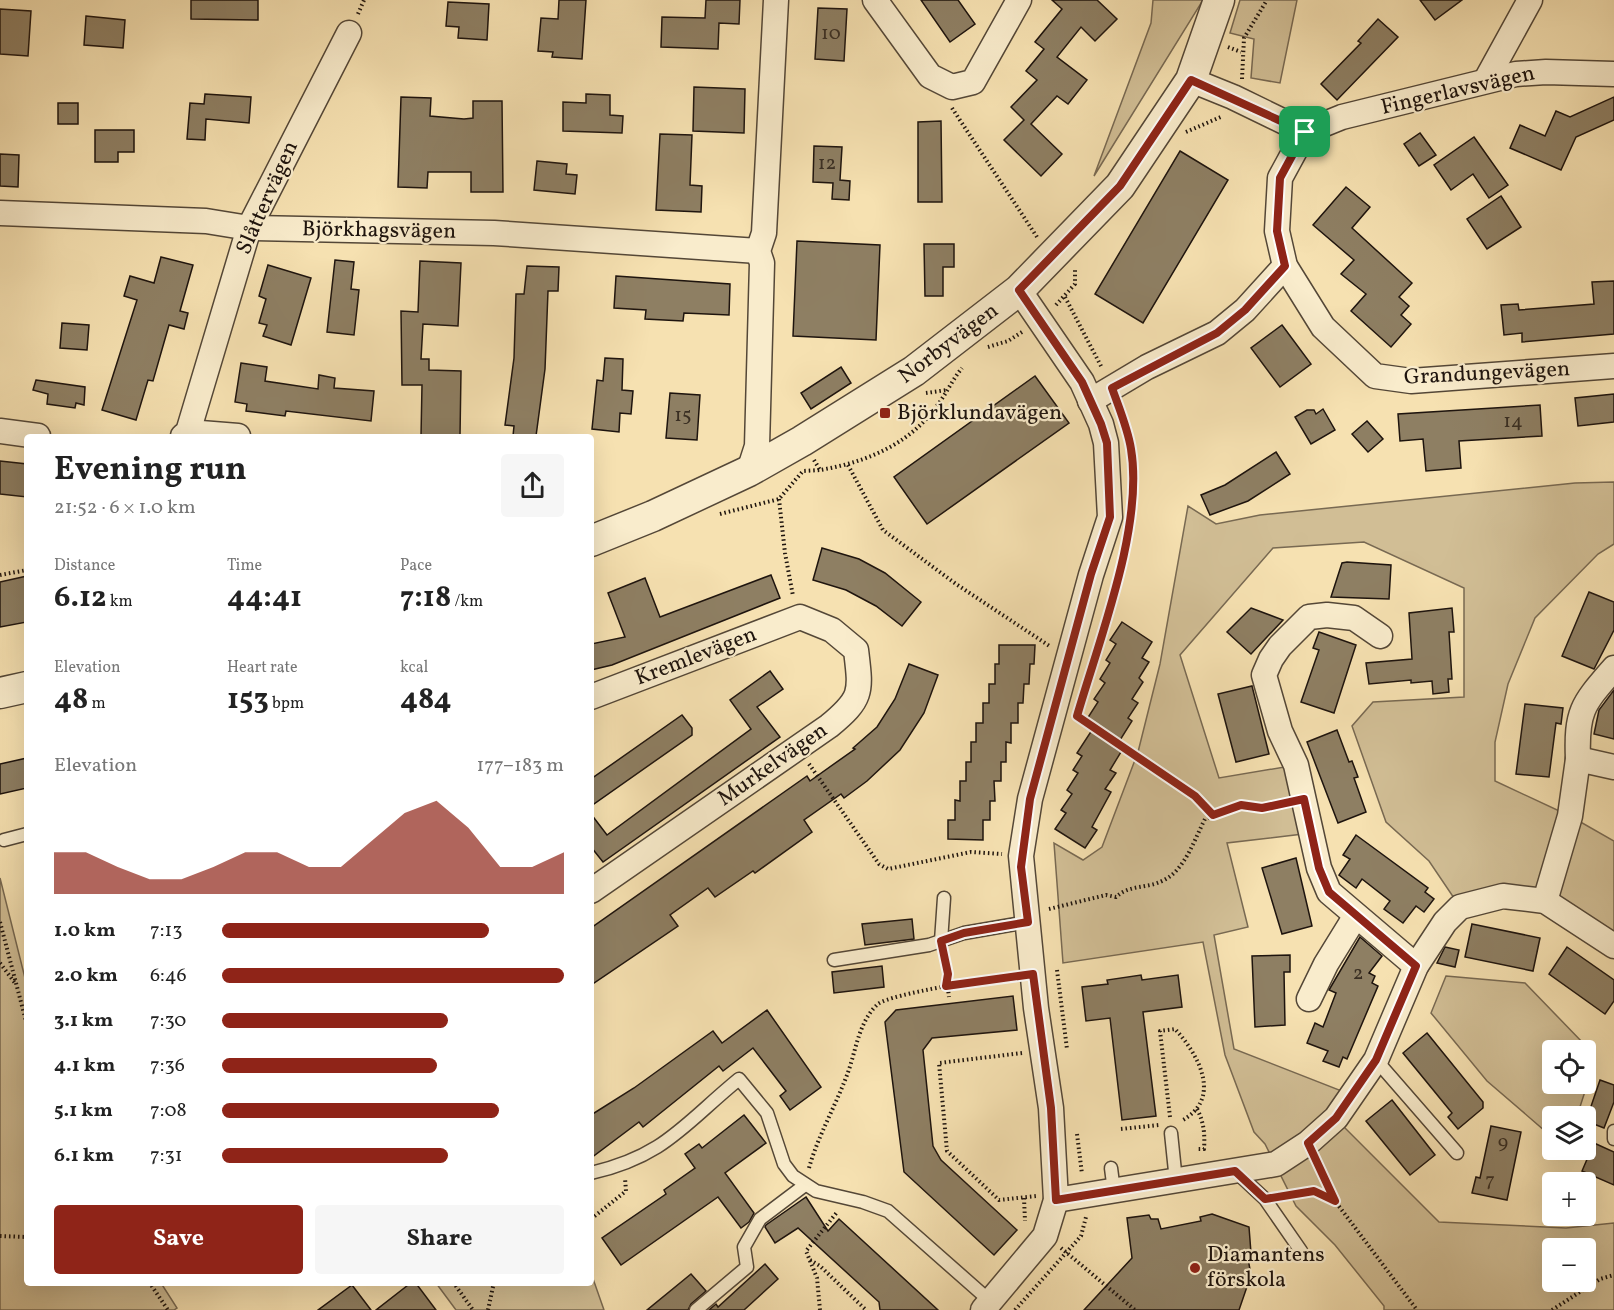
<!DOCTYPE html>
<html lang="en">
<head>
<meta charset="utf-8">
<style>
  :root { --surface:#fff; --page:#f6f6f6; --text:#222; --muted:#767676; --accent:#8f2418 }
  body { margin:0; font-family:Vollkorn,serif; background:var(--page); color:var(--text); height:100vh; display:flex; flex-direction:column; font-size:22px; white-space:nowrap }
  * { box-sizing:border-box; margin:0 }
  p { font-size:20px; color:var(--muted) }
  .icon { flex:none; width:33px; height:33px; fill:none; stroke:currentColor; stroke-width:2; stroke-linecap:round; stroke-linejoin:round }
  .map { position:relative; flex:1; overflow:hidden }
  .details { position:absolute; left:24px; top:434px; width:570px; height:852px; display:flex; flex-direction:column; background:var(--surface); border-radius:6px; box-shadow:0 6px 24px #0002 }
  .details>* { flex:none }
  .controls { position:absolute; left:1542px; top:1040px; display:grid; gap:12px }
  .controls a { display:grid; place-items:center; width:54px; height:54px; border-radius:6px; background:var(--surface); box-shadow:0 6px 24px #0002; font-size:30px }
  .pin { position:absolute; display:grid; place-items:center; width:51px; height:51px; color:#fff; margin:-26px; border-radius:12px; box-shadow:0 3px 9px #0006 }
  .round { display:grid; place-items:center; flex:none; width:63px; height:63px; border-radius:6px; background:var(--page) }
  .head { display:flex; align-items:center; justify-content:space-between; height:102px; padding:0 30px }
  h1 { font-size:33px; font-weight:700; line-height:45px }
  .figures { display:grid; grid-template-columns:repeat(3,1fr); gap:9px; height:102px; padding:6px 30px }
  .figures div { display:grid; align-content:center }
  .figures b { font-size:30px; font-weight:700 }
  .figures small { font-size:16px; font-weight:400 }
  .figures p { font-size:16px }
  .chart { height:168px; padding:12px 30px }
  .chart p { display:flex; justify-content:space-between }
  .chart svg { width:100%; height:108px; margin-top:6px; fill:var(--accent); opacity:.7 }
  .button { display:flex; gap:12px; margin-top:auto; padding:12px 30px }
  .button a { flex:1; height:69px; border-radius:6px; background:var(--accent); color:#fff; font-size:24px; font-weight:700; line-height:69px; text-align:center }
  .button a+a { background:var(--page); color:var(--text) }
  ul { padding:0 30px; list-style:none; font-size:20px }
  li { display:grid; grid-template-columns:96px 72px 1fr; align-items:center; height:45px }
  li i { height:15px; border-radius:8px; background:var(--accent) }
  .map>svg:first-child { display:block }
  .green { fill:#d1be95; stroke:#786952; stroke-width:1.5; fill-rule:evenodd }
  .building { fill:#8e7f63; stroke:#1e140e; stroke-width:1.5 }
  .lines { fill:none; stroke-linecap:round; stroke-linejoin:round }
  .service-casing { stroke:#544737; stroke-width:15 }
  .minor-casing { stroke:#544737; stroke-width:27 }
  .tertiary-casing { stroke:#544737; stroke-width:33 }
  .path { stroke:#1e140e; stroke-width:4; stroke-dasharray:1.5 3; stroke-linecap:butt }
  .service { stroke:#f9eccc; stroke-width:12 }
  .minor { stroke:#f9eccc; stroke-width:24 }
  .tertiary { stroke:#f9eccc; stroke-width:30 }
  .route-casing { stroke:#fff; stroke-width:12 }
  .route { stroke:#8f2418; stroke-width:8 }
  .poi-dot { fill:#8f2418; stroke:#f9eccc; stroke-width:2 }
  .labels { text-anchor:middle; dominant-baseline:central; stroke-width:4.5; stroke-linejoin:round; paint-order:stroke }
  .number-label { font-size:20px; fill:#3a2f23 }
  .street-label { font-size:22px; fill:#1e140e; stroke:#f9eccc }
  .poi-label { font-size:22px; fill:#1e140e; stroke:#f9eccc; text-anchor:start }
</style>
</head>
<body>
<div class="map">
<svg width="1614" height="1310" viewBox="0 0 1614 1310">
  <rect width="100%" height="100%" fill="#f6e1b1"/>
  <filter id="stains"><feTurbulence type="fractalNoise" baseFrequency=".00333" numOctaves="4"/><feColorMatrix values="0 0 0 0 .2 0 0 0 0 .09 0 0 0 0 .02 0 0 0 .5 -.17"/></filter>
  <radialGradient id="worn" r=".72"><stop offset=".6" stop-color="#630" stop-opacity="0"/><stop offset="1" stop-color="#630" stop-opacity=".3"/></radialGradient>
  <g class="green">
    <path d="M1153,0H1203L1094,176L1151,23Z"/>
    <path d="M1240,0H1297L1280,83L1251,78L1254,39L1230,33Z"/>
    <path d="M1614,482V544L1598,554L1535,618L1508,684L1495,742V781L1570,816L1614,841V946L1545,901L1460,907L1429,861L1386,822L1352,726L1373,702L1464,697V588L1364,542L1273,548L1180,655L1219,778L1296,765L1311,833L1227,843L1248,927L1214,935L1234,1049L1352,1095L1336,1119L1439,1222L1566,1228L1614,1223V1310H1384V1306L1335,1245L1296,1206L1265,1144L1254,1132L1225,1055L1203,942L1063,963L1054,843L1083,860L1102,847L1138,752L1160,664L1188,506L1216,524L1260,515L1575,483ZM1552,1248H1586V1281H1552Z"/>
    <path d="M0,878L27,986V1282L161,1283L177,1308L174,1310H0Z"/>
    <path d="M1446,976L1525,983L1586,1046L1591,1073L1577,1116H1552V1137L1487,1081L1431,1013ZM1552,1050H1586V1083H1552Z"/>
    <path d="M591,1273L604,1310H456L436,1283L591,1282Z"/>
  </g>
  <g class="building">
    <path d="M191,0H258V20L191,19Z"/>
    <path d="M559,0H586L582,59L552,57L553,52L538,51L541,18L558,19Z"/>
    <path d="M706,0H740L739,24L719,23L718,49L661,47L662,17L705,18Z"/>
    <path d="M921,0H958L975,24L950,42Z"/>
    <path d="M1052,0H1097L1117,19L1095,41L1081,27L1057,57L1087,80L1068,104L1057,96L1031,124L1062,154L1041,176L1004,140L1024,120L1011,107L1037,80L1026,71L1044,49L1035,42L1062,9Z"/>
    <path d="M1420,0H1462L1435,20Z"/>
    <path d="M448,2L489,4L487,40L458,38L459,27L446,26Z"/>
    <path d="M818,8L847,9L844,61L815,59Z"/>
    <path d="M0,9L31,11L28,56L0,54Z"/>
    <path d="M86,16L125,20L123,48L84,45Z"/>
    <path d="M1378,19L1398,37L1337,100L1321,84L1361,43L1358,41Z"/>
    <path d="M694,87L745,89L744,133L693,131Z"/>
    <path d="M205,94L251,97L249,123L206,119L205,140L187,139L190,103L204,104Z"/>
    <path d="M586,94L610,95V115L623,116L622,133L563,131V102L586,103Z"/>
    <path d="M401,97L431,98L430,116L464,119L473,118V101H502L503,192H471V172H428L427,188L398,187Z"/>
    <path d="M1614,97V120L1576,137L1561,170L1510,148L1520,125L1545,136L1556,111L1570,117Z"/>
    <rect x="58" y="103" width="20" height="21"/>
    <path d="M941,121L942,202H918V122Z"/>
    <path d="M95,130H134V152H118V162H95Z"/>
    <path d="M1420,133L1436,155L1419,166L1404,144Z"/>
    <path d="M660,134L692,135L690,185L702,186L701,212L656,210Z"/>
    <path d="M1474,137L1508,185L1489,198L1473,174L1451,190L1434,165Z"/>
    <path d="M814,146L842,147L840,180L850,181L849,200L832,199L833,183L813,182Z"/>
    <path d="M1180,151L1228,180L1143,323L1095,294Z"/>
    <path d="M0,154L19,155L18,187L0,186Z"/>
    <path d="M537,161L567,164L566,174L577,175L575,194L534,190Z"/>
    <path d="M1346,187L1370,207L1352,228L1412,283L1399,297L1409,306L1401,315L1411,324L1391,347L1351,311L1366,294L1341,274L1354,260L1313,225Z"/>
    <path d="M1501,196L1521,227L1487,249L1467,219Z"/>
    <path d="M797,241L880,245L876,340L793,336Z"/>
    <path d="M924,244H954V267H943V296H925Z"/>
    <path d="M161,257L193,265L180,311L188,313L184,329L169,325L153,381L148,380L136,420L102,410L137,300L124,296L130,276L154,283Z"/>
    <path d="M335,260L354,262L351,289L359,290L354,335L327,332Z"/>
    <path d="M420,261L461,263L458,326L423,324L421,359H429V370L461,371L460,436H421L422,385H402L401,311L418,312Z"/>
    <path d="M268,265L311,278L291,345L263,336L267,325L259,323L266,299L259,296Z"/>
    <path d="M527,266L559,267L558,291H548L545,369L536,436H513L514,426L505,425L514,358L516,294H524Z"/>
    <path d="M616,276L730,284L729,315L684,313L683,321L645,319L646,310L614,308Z"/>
    <path d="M1614,281V334L1522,342V333L1504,335L1501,305L1518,304L1519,310L1594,304L1592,282Z"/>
    <path d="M62,323L89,325L87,350L60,348Z"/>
    <path d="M1282,325L1311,364L1280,387L1251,348Z"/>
    <path d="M605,358L623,359L622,390L633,391L631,414L620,413L619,432L592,429L597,380L603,381Z"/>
    <path d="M241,363L267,367L265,381L318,389L319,375L335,378L334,388L374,391L371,421L286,411L285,416L246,411L247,404L235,402Z"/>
    <path d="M841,367L851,383L811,409L801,393Z"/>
    <path d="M1035,376L1069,423L927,524L894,477Z"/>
    <path d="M36,380L85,387L84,405L76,403L75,408L47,404L48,394L33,390Z"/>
    <path d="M670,393L700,395L697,440L666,438Z"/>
    <path d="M1614,394V422L1578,426L1575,398Z"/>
    <path d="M1540,405L1542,436L1459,441L1461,468L1426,471L1423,439L1400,441L1398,414Z"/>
    <path d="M1323,409L1335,430L1311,444L1295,417L1307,410H1314L1316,414Z"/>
    <path d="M1367,421L1383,439L1368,452L1352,434Z"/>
    <path d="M1276,452L1290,474L1248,501L1210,515L1201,495L1225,485Z"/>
    <path d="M0,461L27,464V497L0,494Z"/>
    <path d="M822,548L859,559L885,573L921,602L902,626L876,606L846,590L813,580Z"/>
    <path d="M1347,562L1391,565L1389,599L1331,597L1342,563Z"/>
    <path d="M771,575L780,598L612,665L591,670V644L625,637L608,593L645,578L660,617Z"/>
    <path d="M27,576V622L0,627V582Z"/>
    <path d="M1589,592L1614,602V630L1594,669L1562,656Z"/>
    <path d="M1251,608L1283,620L1251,654L1227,632Z"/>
    <path d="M1452,608L1454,632H1449L1452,679H1448L1449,692L1433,694L1432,681L1411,683V680L1369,684L1366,663L1412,659L1409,613Z"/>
    <path d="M1122,622L1152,642L1142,658L1149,662L1139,678L1143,682L1132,699L1138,703L1128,718L1132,721L1115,748L1121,752L1110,770L1116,773L1105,789L1111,792L1092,827L1097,830L1085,848L1055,829L1066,813L1061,810L1072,794L1067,790L1078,773L1073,770L1082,756L1077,753L1096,724L1087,719L1098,702L1094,699L1105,683L1100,679L1110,663L1106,660L1116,644L1110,640Z"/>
    <path d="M1319,632L1356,645L1334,713L1301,702L1319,650L1313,648Z"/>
    <path d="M999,645H1035L1034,664H1030L1029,684H1024L1023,703H1018V723H1011V743L1006,742V762H1001V781H994L995,801H990V820H983V840L948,839V820H955V800L960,801V781H966V762H971V742H976V723H983V703H989V684H995V664H999Z"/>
    <path d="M909,664L938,675L924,713L900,750L867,781L844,798L841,794L804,820L812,832L755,873L753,871L715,897L708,888L670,915L678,926L591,985V928L807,776L810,781L855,749L853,748L877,727L895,699Z"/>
    <path d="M770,671L783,689L757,707L780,737L603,862L591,847V814L607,835L751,729L730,700Z"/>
    <path d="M1252,686L1269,754L1236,762L1218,694Z"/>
    <path d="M1614,690V739L1594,734L1599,710Z"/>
    <path d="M1525,704L1563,708L1561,724L1556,723L1549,777L1516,774Z"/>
    <path d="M682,715L692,728V735L591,806V779Z"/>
    <path d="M1337,730L1349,762L1352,761L1358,777L1354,778L1366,812L1338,823L1307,742Z"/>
    <path d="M27,758V788L0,794V764Z"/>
    <path d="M1356,835L1428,888L1425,892L1434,899L1424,912L1416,906L1403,923L1384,909L1390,901L1362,879L1356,888L1339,875L1350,859L1343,855Z"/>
    <path d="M1296,858L1312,926L1282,934L1262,868Z"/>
    <path d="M912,919L914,939L865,945L862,924Z"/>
    <path d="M1472,924L1540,938L1533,971L1465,957Z"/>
    <path d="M1360,937L1382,956L1369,973L1375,976L1372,983L1378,986L1347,1059L1343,1057L1339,1067L1323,1061L1328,1051L1307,1043L1315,1023L1323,1027L1336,993L1329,990Z"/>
    <path d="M1445,947L1459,950L1455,967L1437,963Z"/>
    <path d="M1567,947L1614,980V1001L1605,1014L1549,974Z"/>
    <path d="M1290,955V972H1284L1285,1025L1255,1027L1252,956Z"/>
    <path d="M882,966L884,987L834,993L832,972Z"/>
    <path d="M1141,975L1142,980L1178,975L1182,1007L1143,1012L1156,1116L1122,1120L1110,1018L1086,1021L1082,987L1108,984L1107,980Z"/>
    <path d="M1013,996L1017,1030L932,1038L923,1050L933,1146L941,1160L1017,1230L994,1255L904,1172L885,1022L896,1010Z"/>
    <path d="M767,1010L821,1087L790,1110L780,1096L786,1091L753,1048L723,1071L719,1066L643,1127L639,1122L591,1158V1115L634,1088L713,1031L722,1043Z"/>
    <path d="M1427,1033L1483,1102V1108L1458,1129L1448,1117L1452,1113L1403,1053Z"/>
    <path d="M1600,1080L1614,1085V1102L1604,1128L1586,1121Z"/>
    <path d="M1392,1100L1435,1155L1410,1175L1366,1121Z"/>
    <path d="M744,1115L766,1143L725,1173L754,1213L749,1222L741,1228L718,1197L621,1265L602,1238L666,1194L664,1190L695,1168L685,1154L699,1144L702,1148Z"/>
    <path d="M1491,1126L1521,1132L1507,1200L1472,1193L1476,1177L1480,1178Z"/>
    <path d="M1594,1143L1614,1152V1185L1582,1171Z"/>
    <path d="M806,1197L828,1231L839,1219L938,1310H880L879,1302L798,1228L775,1243L765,1227L766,1225Z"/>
    <path d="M1212,1214L1249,1227L1251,1253H1247L1251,1275L1239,1310H1084L1132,1258L1127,1218L1149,1215L1151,1219H1158L1161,1229L1201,1221L1200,1217Z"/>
    <path d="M765,1264L778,1279L744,1310H709L716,1304L718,1307Z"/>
    <path d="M691,1274L706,1291L691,1304L688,1310H647Z"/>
    <path d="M412,1282H415L436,1310H376Z"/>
    <path d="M352,1285L371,1310H318Z"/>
  </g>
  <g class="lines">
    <defs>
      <g id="service">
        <path d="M4,840L27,834"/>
        <path d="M941,941L944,898"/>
        <path d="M834,960L929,945L964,933L1028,922"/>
        <path d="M1376,1060L1457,1153"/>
        <path d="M1614,1131V1139"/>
        <path d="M1171,1133L1176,1181"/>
        <path d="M1111,1168L1114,1191"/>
        <path d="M1235,1171L1265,1199L1301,1251"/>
        <path d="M591,1173C665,1156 684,1124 739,1079L767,1113L784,1164L793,1176L816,1191L863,1202L888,1211L990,1301"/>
        <path d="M696,1310L747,1267L744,1247L760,1219L805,1185"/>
      </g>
      <g id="minor">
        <path d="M875,0L930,76L952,87L973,82L1019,0"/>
        <path d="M1191,80L1233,97L1305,132L1280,178L1277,231L1285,266L1323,327L1375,376L1411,381L1614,366"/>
        <path d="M1486,80L1530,0"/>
        <path d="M1305,132L1342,117L1516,74L1546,72L1614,74"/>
        <path d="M0,213L206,221L249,228L494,233L758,251"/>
        <path d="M1090,401L1147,367L1217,333L1245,310L1285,266"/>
        <path d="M0,431L38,436"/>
        <path d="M188,432L238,436"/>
        <path d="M183,436L188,432L249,228L349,33"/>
        <path d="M749,471L757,446L762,263L758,251L764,233L776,0"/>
        <path d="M1380,636L1354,618L1327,615L1309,617L1280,646L1271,659L1264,675L1280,731L1296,765L1319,868L1329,892L1416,966"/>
        <path d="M591,697L800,617L832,630L856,650C861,692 863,698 829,726L591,891"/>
        <path d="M1578,759C1576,710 1583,704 1614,668"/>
        <path d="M1545,901L1570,816L1578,759L1614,767"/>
        <path d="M1309,999L1326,964L1355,917"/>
        <path d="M1056,1200L1276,1164L1308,1143L1336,1118L1376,1060L1416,966L1445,922L1460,907L1503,896L1545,901L1614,946"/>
        <path d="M983,1310L1045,1236L1056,1200L1051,1108L1036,1008L1021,856L1030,799L1091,575L1110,517L1106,443L1101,424L1082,382L1019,290"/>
      </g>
      <g id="tertiary">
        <path d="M591,541L653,516L749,471L802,441L914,371L1019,290L1120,186L1191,80L1219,0"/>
        <path d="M0,693L27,687"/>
      </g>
    </defs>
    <use href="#service" class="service-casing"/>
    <use href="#minor" class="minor-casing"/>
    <use href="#tertiary" class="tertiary-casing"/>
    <g class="path">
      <path d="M358,14L364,0"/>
      <path d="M1228,47L1241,52"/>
      <path d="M1242,79L1244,38L1267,0"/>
      <path d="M952,108L1037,237"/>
      <path d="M1186,132L1223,116"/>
      <path d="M1065,297L1102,368"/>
      <path d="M1056,305L1075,284V269"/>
      <path d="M988,347L1008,341L1022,332"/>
      <path d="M926,393L947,390"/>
      <path d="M1130,446L1132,465"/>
      <path d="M814,460L820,470C867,462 911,444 939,403C947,392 953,379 962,368"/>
      <path d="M848,465L883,530L956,584L1051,647"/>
      <path d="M779,499L785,553L793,596"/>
      <path d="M720,514L779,499L803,471L820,470"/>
      <path d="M0,575L27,570"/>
      <path d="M1102,629L1125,550"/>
      <path d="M1077,715L1195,796L1213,815"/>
      <path d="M809,764L879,864L888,869L971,852L1002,854"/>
      <path d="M1049,909L1106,895L1116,897C1130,884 1148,889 1164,880C1185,870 1195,838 1205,819L1241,805L1262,808L1283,803"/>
      <path d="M0,922L27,1025"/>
      <path d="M944,956L949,997"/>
      <path d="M0,963L15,983"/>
      <path d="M1057,970L1067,1049"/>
      <path d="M1022,1053L939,1063L947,1151L999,1200L1036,1196"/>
      <path d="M1197,1109C1204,1122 1205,1135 1204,1149H1197"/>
      <path d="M1170,1117L1160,1031L1175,1029C1199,1055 1223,1099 1181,1121"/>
      <path d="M1121,1129L1159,1125"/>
      <path d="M1077,1134L1082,1174"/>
      <path d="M1317,1162L1335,1201L1417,1310"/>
      <path d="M809,1168C818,1136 835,1107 847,1075C856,1052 858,1022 878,1004C890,994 991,978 1012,976"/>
      <path d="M1282,1197L1314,1191L1335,1201"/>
      <path d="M1024,1198L1025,1221"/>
      <path d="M591,1219L626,1191L625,1178"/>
      <path d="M0,1236L27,1237"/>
      <path d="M1061,1248L1135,1310"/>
      <path d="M810,1260L820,1266L866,1310"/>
      <path d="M149,1282L168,1310"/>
      <path d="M453,1282L473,1310"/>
      <path d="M488,1310L494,1282"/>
      <path d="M820,1310L817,1278L806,1251L838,1211"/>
      <path d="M1015,1310L1081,1236L1086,1217"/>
      <path d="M1552,1310L1600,1279L1614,1275"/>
    </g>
    <use href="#service" class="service"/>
    <use href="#minor" class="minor"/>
    <use href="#tertiary" class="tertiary"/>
  </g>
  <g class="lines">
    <defs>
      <path id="route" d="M1191,80L1305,132L1280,178L1277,231L1285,266L1245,310L1217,333L1112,388C1119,408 1128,429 1131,449C1144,526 1099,640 1077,716L1195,796L1213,815L1241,805L1262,808L1304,799L1319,868L1329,892L1416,966L1376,1060L1336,1118L1308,1143L1335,1201L1314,1191L1265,1199L1235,1171L1056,1200L1051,1108L1033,974L946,986L948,974L941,941L964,933L1028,922L1021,867L1030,799L1091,574L1110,517L1107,443L1101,424L1082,382L1019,290L1120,186Z"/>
    </defs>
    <use href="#route" class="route-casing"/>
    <use href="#route" class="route"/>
  </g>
  <g class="poi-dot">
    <rect x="879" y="407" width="12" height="12" rx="3"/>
    <circle cx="1195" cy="1268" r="6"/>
  </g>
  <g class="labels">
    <g class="number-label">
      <text x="831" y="34">10</text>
      <text x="827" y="164">12</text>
      <text x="683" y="416">15</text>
      <text x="1513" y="422">14</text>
      <text x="1358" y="974">2</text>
      <text x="1503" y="1143">9</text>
      <text x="1490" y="1181">7</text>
    </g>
    <g class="street-label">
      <text transform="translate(1458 91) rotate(-13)">Fingerlavsvägen</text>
      <text transform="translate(268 198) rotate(-66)">Slåttervägen</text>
      <text transform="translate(379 231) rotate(1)">Björkhagsvägen</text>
      <text transform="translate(949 344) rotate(-37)">Norbyvägen</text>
      <text transform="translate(1487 374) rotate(-3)">Grandungevägen</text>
      <text transform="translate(696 657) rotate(-21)">Kremlevägen</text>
      <text transform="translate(773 765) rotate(-35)">Murkelvägen</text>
    </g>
    <g class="poi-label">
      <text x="897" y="413">Björklundavägen</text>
      <text x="1207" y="1255">Diamantens<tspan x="1207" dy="25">förskola</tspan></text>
    </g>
  </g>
  <rect width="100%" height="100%" filter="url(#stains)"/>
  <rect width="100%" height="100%" fill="url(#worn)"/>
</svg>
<div class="controls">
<a><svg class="icon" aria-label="locate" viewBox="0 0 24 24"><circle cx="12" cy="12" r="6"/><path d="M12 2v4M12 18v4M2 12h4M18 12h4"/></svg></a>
<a><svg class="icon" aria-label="layers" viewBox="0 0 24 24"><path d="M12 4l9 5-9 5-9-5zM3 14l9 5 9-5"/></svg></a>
<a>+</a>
<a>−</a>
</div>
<div class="pin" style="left:1305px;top:132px;background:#1e9e55"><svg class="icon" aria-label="arrive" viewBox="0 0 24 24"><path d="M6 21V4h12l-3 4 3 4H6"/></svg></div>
<section class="details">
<div class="head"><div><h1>Evening run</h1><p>21:52 · 6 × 1.0 km</p></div><a class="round"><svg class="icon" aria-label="share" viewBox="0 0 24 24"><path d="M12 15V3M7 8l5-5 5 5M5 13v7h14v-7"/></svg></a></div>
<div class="figures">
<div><p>Distance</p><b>6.12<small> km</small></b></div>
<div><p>Time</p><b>44:41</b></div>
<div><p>Pace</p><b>7:18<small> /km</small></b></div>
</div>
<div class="figures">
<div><p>Elevation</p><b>48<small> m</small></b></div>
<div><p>Heart rate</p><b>153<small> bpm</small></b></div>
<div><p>kcal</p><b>484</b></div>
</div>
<div class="chart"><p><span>Elevation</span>177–183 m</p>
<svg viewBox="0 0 160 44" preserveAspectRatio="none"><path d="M0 44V27L10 27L20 33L30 38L40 38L50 33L60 27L70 27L80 33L90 33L100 22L110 11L120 6L130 17L140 33L150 33L160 27V44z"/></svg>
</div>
<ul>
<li><b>1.0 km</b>7:13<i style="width:78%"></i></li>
<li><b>2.0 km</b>6:46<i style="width:100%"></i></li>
<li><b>3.1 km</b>7:30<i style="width:66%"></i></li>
<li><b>4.1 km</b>7:36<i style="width:63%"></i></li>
<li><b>5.1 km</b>7:08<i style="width:81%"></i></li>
<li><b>6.1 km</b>7:31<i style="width:66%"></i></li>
</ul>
<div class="button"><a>Save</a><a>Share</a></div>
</section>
</div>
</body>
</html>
